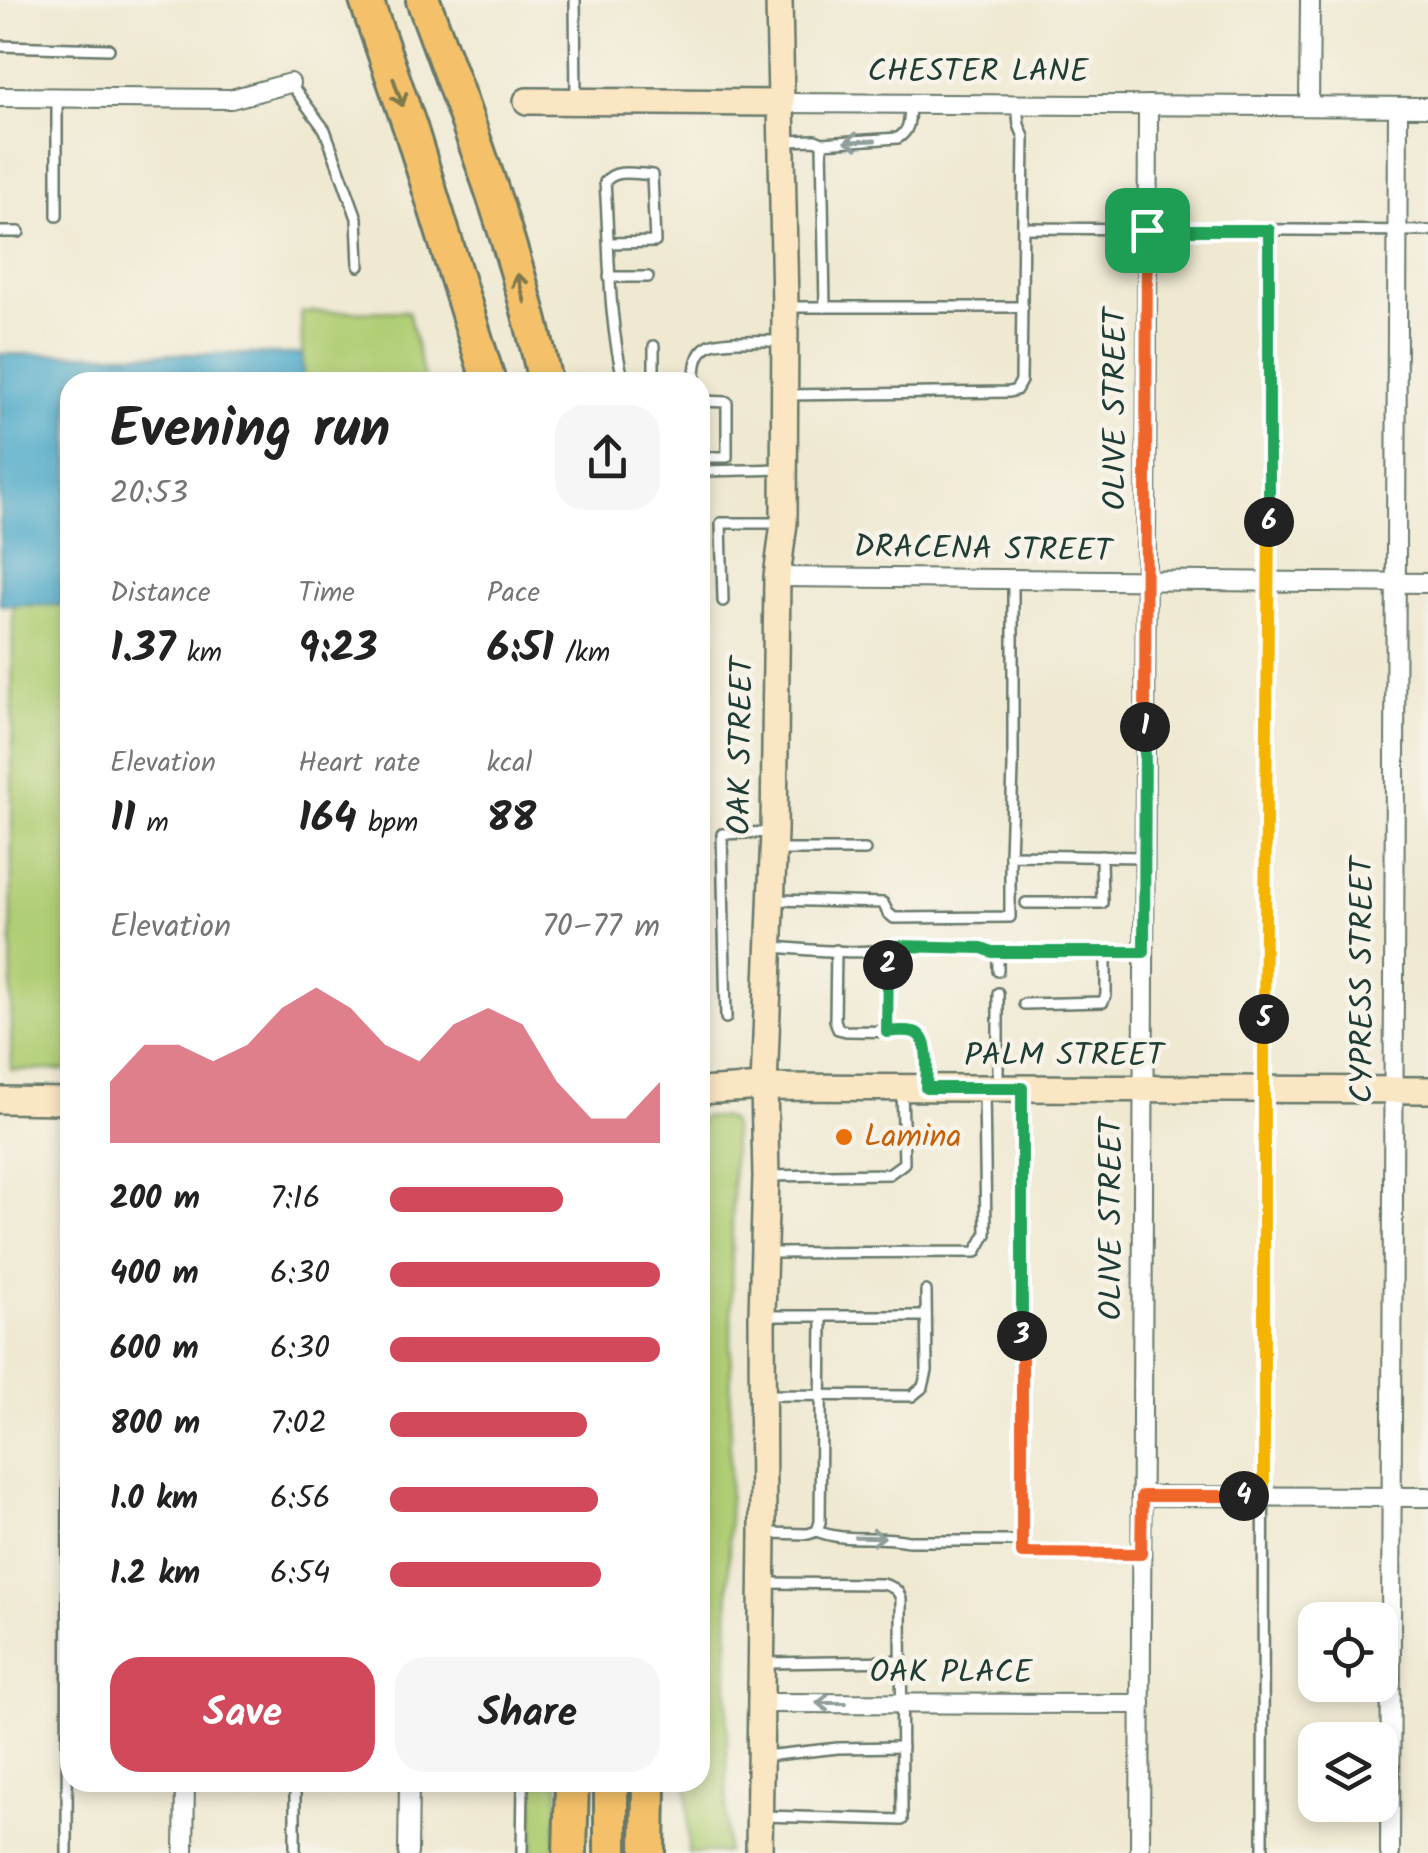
<!DOCTYPE html>
<html lang="en">
<head>
<meta charset="utf-8">
<style>
  :root { --surface:#fff; --page:#f6f6f6; --text:#222; --muted:#767676; --accent:#d1495b }
  body { margin:0; font-family:Kalam,sans-serif; background:var(--page); color:var(--text); height:100vh; display:flex; flex-direction:column; font-size:38px; white-space:nowrap }
  * { box-sizing:border-box; margin:0 }
  p { font-size:32px; color:var(--muted) }
  .icon { flex:none; width:55px; height:55px; fill:none; stroke:currentColor; stroke-width:2; stroke-linecap:round; stroke-linejoin:round }
  .map { position:relative; flex:1; overflow:hidden }
  .panel { position:absolute; left:60px; top:372px; width:650px; height:1420px; display:flex; flex-direction:column; background:var(--surface); border-radius:30px; box-shadow:0 5px 15px #0003 }
  .panel>* { flex:none }
  .tools { position:absolute; left:1298px; top:1602px; display:grid; gap:20px }
  .tools a { display:grid; place-items:center; width:100px; height:100px; border-radius:20px; background:var(--surface); box-shadow:0 5px 15px #0003; font-size:50px }
  .pin { position:absolute; display:grid; place-items:center; width:85px; height:85px; color:#fff; margin:-42px; border-radius:20px; box-shadow:0 5px 15px #0006 }
  .km { position:absolute; width:50px; height:50px; margin:-25px; border-radius:50%; background:#222; color:#fff; font-size:28px; line-height:50px; text-align:center }
  .round { display:grid; place-items:center; flex:none; width:105px; height:105px; border-radius:30px; background:var(--page) }
  .overview { display:flex; align-items:center; justify-content:space-between; height:170px; padding:0 50px }
  h1 { font-size:55px; font-weight:600; line-height:75px }
  .metrics { display:grid; grid-template-columns:repeat(3,1fr); gap:15px; height:170px; padding:10px 50px }
  .metrics div { display:grid; align-content:center }
  .metrics b { font-size:42px; font-weight:600 }
  .metrics small { font-size:28px; font-weight:400 }
  .metrics p { font-size:28px }
  .chart { height:280px; padding:20px 50px }
  .chart p { display:flex; justify-content:space-between }
  .chart svg { width:100%; height:180px; margin-top:10px; fill:var(--accent); opacity:.7 }
  .button { display:flex; gap:20px; margin-top:auto; padding:20px 50px }
  .button a { flex:1; height:115px; border-radius:30px; background:var(--accent); color:#fff; font-size:40px; font-weight:600; line-height:115px; text-align:center }
  .button a+a { background:var(--page); color:var(--text) }
  ul { padding:0 50px; list-style:none; font-size:32px }
  li { display:grid; grid-template-columns:160px 120px 1fr; align-items:center; height:75px }
  li i { height:25px; border-radius:12px; background:var(--accent) }
  .map>svg:first-child { display:block }
  .green { fill:#b0ce75; stroke:#688654; stroke-width:2.5 }
  .water { fill:#49a7c8; stroke:#34727e; stroke-width:2.5 }
  .lines { fill:none; stroke-linecap:round; stroke-linejoin:round }
  .lane-casing { stroke:#68796b; stroke-width:14 }
  .street-casing { stroke:#68796b; stroke-width:22 }
  .secondary-casing { stroke:#68796b; stroke-width:30 }
  .highway-casing { stroke:#68796b; stroke-width:38 }
  .lane { stroke:#fff; stroke-width:9 }
  .street { stroke:#fff; stroke-width:18 }
  .secondary { stroke:#fbe6c3; stroke-width:25 }
  .highway { stroke:#f4c16a; stroke-width:32 }
  .oneway { stroke:#7f784c }
  .oneway2 { stroke:#8f9e9a }
  .split-1-casing { stroke:#fff; stroke-width:20 }
  .split-2-casing { stroke:#fff; stroke-width:20 }
  .split-3-casing { stroke:#fff; stroke-width:20 }
  .split-4-casing { stroke:#fff; stroke-width:20 }
  .split-5-casing { stroke:#fff; stroke-width:20 }
  .split-6-casing { stroke:#fff; stroke-width:20 }
  .split-7-casing { stroke:#fff; stroke-width:20 }
  .split-1 { stroke:#f0652b; stroke-width:12 }
  .split-2 { stroke:#22a559; stroke-width:12 }
  .split-3 { stroke:#22a559; stroke-width:12 }
  .split-4 { stroke:#f0652b; stroke-width:12 }
  .split-5 { stroke:#f5b400; stroke-width:12 }
  .split-6 { stroke:#f5b400; stroke-width:12 }
  .split-7 { stroke:#22a559; stroke-width:12 }
  .food-dot { fill:#e8710a; stroke:#f7f3e8; stroke-width:4 }
  .labels { text-anchor:middle; dominant-baseline:central; stroke-width:9; stroke-linejoin:round; paint-order:stroke }
  .street-label { font-size:32px; fill:#1f3d34; stroke:#f7f3e8 }
  .food-label { font-size:32px; fill:#c56008; stroke:#f7f3e8; text-anchor:start }
</style>
</head>
<body>
<div class="map">
<svg width="1428" height="1853" viewBox="0 0 1428 1853">
  <rect width="100%" height="100%" fill="#f7f3e8"/>
  <filter id="ink" filterUnits="userSpaceOnUse"><feTurbulence type="fractalNoise" baseFrequency=".01" numOctaves="2"/><feDisplacementMap in="SourceGraphic" scale="20" xChannelSelector="R" yChannelSelector="G"/><feConvolveMatrix kernelMatrix="1 2 1 2 8 2 1 2 1" color-interpolation-filters="sRGB"/></filter>
  <filter id="wash" filterUnits="userSpaceOnUse"><feTurbulence type="fractalNoise" baseFrequency=".0048" numOctaves="4" result="noise"/><feDisplacementMap in="SourceGraphic" scale="40" xChannelSelector="R" yChannelSelector="G"/><feGaussianBlur stdDeviation="2.25" result="paint"/><feColorMatrix in="noise" values="0 0 0 0 0 0 0 0 0 0 0 0 0 0 0 0 0 1.4 0 .05"/><feComposite in="paint" operator="in"/></filter>
  <g filter="url(#wash)">
    <rect width="100%" height="100%" fill="#efe9d2"/>
    <g class="green">
      <path d="M408,311L425,382H303L301,312Z"/>
      <path d="M13,605H70V1070H11Z"/>
      <path d="M719,1117L729,1120L733,1129L726,1853H688V1783L700,1782V1118Z"/>
      <path d="M534,1783H559L555,1853H533Z"/>
    </g>
    <path class="water" d="M0,354H302L303,382H70V605H0Z"/>
  </g>
  <g filter="url(#ink)">
    <g class="lines">
      <defs>
        <g id="lane">
          <path d="M575,0L576,99"/>
          <path d="M0,46L109,49"/>
          <path d="M290,83L325,130L357,218L359,266"/>
          <path d="M57,98V216"/>
          <path d="M786,141L815,140L822,143L898,138C911,130 909,118 910,103"/>
          <path d="M822,143L825,307"/>
          <path d="M1024,228L1428,231"/>
          <path d="M0,232H19"/>
          <path d="M609,243L655,242L652,175C636,174 615,168 605,182C610,249 607,317 624,382"/>
          <path d="M609,277H648"/>
          <path d="M787,307H1023"/>
          <path d="M654,346V382"/>
          <path d="M695,382C695,369 695,353 708,346C718,339 767,341 782,341"/>
          <path d="M787,395L1009,392L1016,390L1021,381L1024,137L1019,125L1017,104"/>
          <path d="M700,401L727,402V457H700"/>
          <path d="M705,457V471L782,469"/>
          <path d="M723,601L721,523H782"/>
          <path d="M776,850H865"/>
          <path d="M1010,855L1013,767V581"/>
          <path d="M777,900L883,903L888,913L894,918L1010,917V855L1144,857"/>
          <path d="M1026,903H1102L1101,856"/>
          <path d="M773,947C803,949 872,957 898,946L983,948L992,951L1143,952"/>
          <path d="M836,950L835,1020L838,1029L846,1031L914,1032C931,1043 926,1067 926,1085"/>
          <path d="M998,971V951"/>
          <path d="M998,993V1085"/>
          <path d="M1024,1004L1103,1002L1106,995V952"/>
          <path d="M726,1018L722,834L771,832"/>
          <path d="M887,1031L888,951"/>
          <path d="M1021,1091V1553L1141,1554"/>
          <path d="M768,1176L889,1174L904,1163L902,1088"/>
          <path d="M768,1253L976,1252L986,1234L984,1089"/>
          <path d="M765,1316H926"/>
          <path d="M765,1395L912,1396L923,1387L927,1371L926,1291"/>
          <path d="M817,1531C845,1543 878,1534 908,1541H1021"/>
          <path d="M766,1533L808,1534L817,1531L820,1522L822,1317"/>
          <path d="M765,1663L902,1661"/>
          <path d="M765,1756L838,1748L902,1747"/>
          <path d="M763,1816L902,1820L901,1599C898,1589 893,1587 883,1584L764,1583"/>
          <path d="M67,1853L69,1103"/>
          <path d="M295,1853V1782"/>
          <path d="M522,1853L523,1782"/>
          <path d="M1263,1853L1264,1089L1269,230"/>
        </g>
        <g id="street">
          <path d="M0,97L231,99L290,83"/>
          <path d="M780,103L1428,107"/>
          <path d="M1309,106L1310,0"/>
          <path d="M777,577L1428,583"/>
          <path d="M1141,1496L1428,1497"/>
          <path d="M761,1703L1141,1704"/>
          <path d="M184,1853L185,1782"/>
          <path d="M408,1853L409,1782"/>
          <path d="M1140,1853L1148,105"/>
          <path d="M1390,1853L1398,107"/>
        </g>
        <g id="secondary">
          <path d="M527,101L780,103"/>
          <path d="M700,1091L764,1087L1428,1090"/>
          <path d="M0,1100L70,1101"/>
          <path d="M759,1853L763,1533L762,1315L766,1176L764,1087L774,832L777,577L784,523L785,307L779,0"/>
        </g>
        <g id="highway">
          <path d="M366,0L411,130L489,382"/>
          <path d="M423,0C469,125 518,251 545,382"/>
          <path d="M570,1853L572,1782"/>
          <path d="M611,1853V1782"/>
          <path d="M648,1853L649,1782"/>
        </g>
      </defs>
      <use href="#lane" class="lane-casing"/>
      <use href="#street" class="street-casing"/>
      <use href="#secondary" class="secondary-casing"/>
      <use href="#highway" class="highway-casing"/>
      <use href="#lane" class="lane"/>
      <use href="#street" class="street"/>
      <use href="#secondary" class="secondary"/>
      <use href="#highway" class="highway"/>
    </g>
    <defs><path id="oneway-shaft" d="M-6 0H5M1.5-3L5.5 0L1.5 3" fill="none" stroke-width="1.6" stroke-linecap="round" stroke-linejoin="round" transform="scale(2.5)"/></defs>
    <g class="oneway">
      <use href="#oneway-shaft" transform="translate(398 92) rotate(71)"/>
      <use href="#oneway-shaft" transform="translate(521 288) rotate(-105)"/>
    </g>
    <g class="oneway2">
      <use href="#oneway-shaft" transform="translate(860 141) rotate(178)"/>
      <use href="#oneway-shaft" transform="translate(870 1537) rotate(1)"/>
      <use href="#oneway-shaft" transform="translate(831 1703) rotate(-180)"/>
    </g>
  </g>
  <g class="lines" filter="url(#ink)">
    <defs>
      <path id="split-1" d="M1145,727L1147,230"/>
      <path id="split-2" d="M888,965V950L898,946L982,948L992,952H1144L1145,727"/>
      <path id="split-3" d="M888,965L887,1032C895,1031 906,1030 914,1032C932,1038 926,1073 926,1088H1022V1336"/>
      <path id="split-4" d="M1022,1336V1553L1141,1554L1142,1496H1244"/>
      <path id="split-5" d="M1244,1496H1264V1019"/>
      <path id="split-6" d="M1264,1019L1269,522"/>
      <path id="split-7" d="M1147,230H1269V522"/>
    </defs>
    <use href="#split-1" class="split-1-casing"/>
    <use href="#split-2" class="split-2-casing"/>
    <use href="#split-3" class="split-3-casing"/>
    <use href="#split-4" class="split-4-casing"/>
    <use href="#split-5" class="split-5-casing"/>
    <use href="#split-6" class="split-6-casing"/>
    <use href="#split-7" class="split-7-casing"/>
    <use href="#split-1" class="split-1"/>
    <use href="#split-2" class="split-2"/>
    <use href="#split-3" class="split-3"/>
    <use href="#split-4" class="split-4"/>
    <use href="#split-5" class="split-5"/>
    <use href="#split-6" class="split-6"/>
    <use href="#split-7" class="split-7"/>
  </g>
  <circle class="food-dot" cx="844" cy="1137" r="10"/>
  <g class="labels">
    <g class="street-label">
      <text x="978" y="72">CHESTER LANE</text>
      <text transform="translate(1116 409) rotate(-90)">OLIVE STREET</text>
      <text transform="translate(983 550) rotate(1)">DRACENA STREET</text>
      <text transform="translate(742 746) rotate(-89)">OAK STREET</text>
      <text transform="translate(1363 980) rotate(-90)">CYPRESS STREET</text>
      <text x="1064" y="1056">PALM STREET</text>
      <text transform="translate(1112 1219) rotate(-90)">OLIVE STREET</text>
      <text x="951" y="1673">OAK PLACE</text>
    </g>
    <g class="food-label">
      <text x="864" y="1137">Lamina</text>
    </g>
  </g>
</svg>
<div class="tools">
<a><svg class="icon" aria-label="locate" viewBox="0 0 24 24"><circle cx="12" cy="12" r="6"/><path d="M12 2v4M12 18v4M2 12h4M18 12h4"/></svg></a>
<a><svg class="icon" aria-label="layers" viewBox="0 0 24 24"><path d="M12 4l9 5-9 5-9-5zM3 14l9 5 9-5"/></svg></a>
</div>
<div class="pin" style="left:1147px;top:230px;background:#1e9e55"><svg class="icon" aria-label="arrive" viewBox="0 0 24 24"><path d="M6 21V4h12l-3 4 3 4H6"/></svg></div>
<b class="km" style="left:1145px;top:727px">1</b>
<b class="km" style="left:888px;top:965px">2</b>
<b class="km" style="left:1022px;top:1336px">3</b>
<b class="km" style="left:1244px;top:1496px">4</b>
<b class="km" style="left:1264px;top:1019px">5</b>
<b class="km" style="left:1269px;top:522px">6</b>
<section class="panel">
<div class="overview"><div><h1>Evening run</h1><p>20:53</p></div><a class="round"><svg class="icon" aria-label="share" viewBox="0 0 24 24"><path d="M12 15V3M7 8l5-5 5 5M5 13v7h14v-7"/></svg></a></div>
<div class="metrics">
<div><p>Distance</p><b>1.37<small> km</small></b></div>
<div><p>Time</p><b>9:23</b></div>
<div><p>Pace</p><b>6:51<small> /km</small></b></div>
</div>
<div class="metrics">
<div><p>Elevation</p><b>11<small> m</small></b></div>
<div><p>Heart rate</p><b>164<small> bpm</small></b></div>
<div><p>kcal</p><b>88</b></div>
</div>
<div class="chart"><p><span>Elevation</span>70–77 m</p>
<svg viewBox="0 0 160 44" preserveAspectRatio="none"><path d="M0 44V29L10 20L20 20L30 24L40 20L50 11L60 6L70 11L80 20L90 24L100 15L110 11L120 15L130 29L140 38L150 38L160 29V44z"/></svg>
</div>
<ul>
<li><b>200 m</b>7:16<i style="width:64%"></i></li>
<li><b>400 m</b>6:30<i style="width:100%"></i></li>
<li><b>600 m</b>6:30<i style="width:100%"></i></li>
<li><b>800 m</b>7:02<i style="width:73%"></i></li>
<li><b>1.0 km</b>6:56<i style="width:77%"></i></li>
<li><b>1.2 km</b>6:54<i style="width:78%"></i></li>
</ul>
<div class="button"><a>Save</a><a>Share</a></div>
</section>
</div>
</body>
</html>
